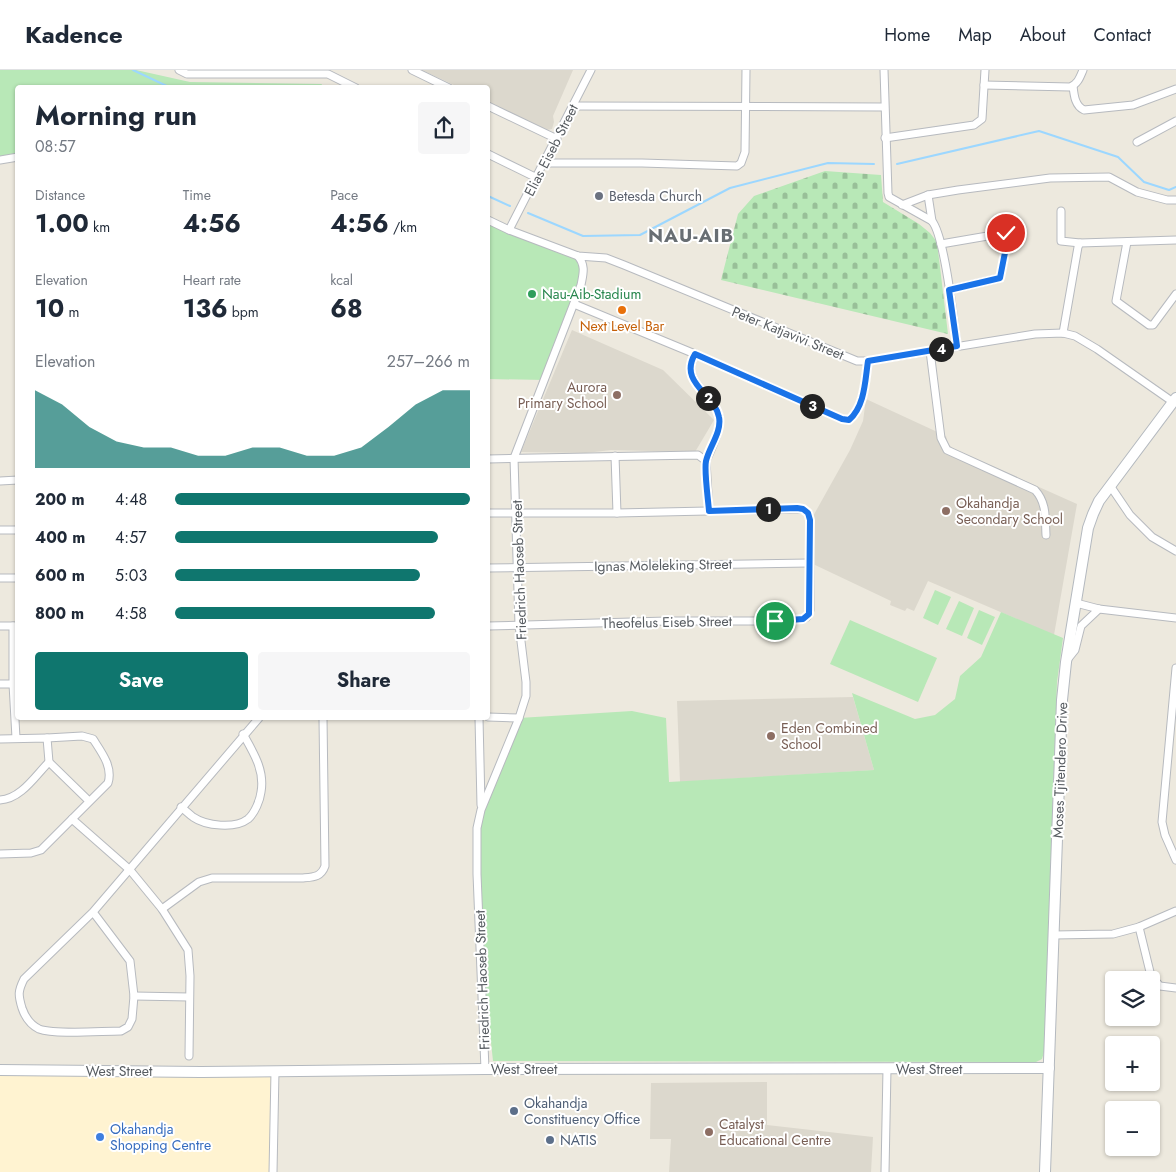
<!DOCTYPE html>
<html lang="en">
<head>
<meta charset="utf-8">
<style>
  :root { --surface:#fff; --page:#f6f6f7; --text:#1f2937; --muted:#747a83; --line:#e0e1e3; --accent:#0f766e }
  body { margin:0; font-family:Jost,sans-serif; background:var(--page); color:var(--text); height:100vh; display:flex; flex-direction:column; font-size:19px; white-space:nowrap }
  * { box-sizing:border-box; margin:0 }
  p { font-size:16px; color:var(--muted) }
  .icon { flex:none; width:28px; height:28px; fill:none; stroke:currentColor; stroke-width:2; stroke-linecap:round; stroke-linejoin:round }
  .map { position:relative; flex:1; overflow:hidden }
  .panel { position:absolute; left:15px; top:15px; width:475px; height:635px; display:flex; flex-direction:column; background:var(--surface); border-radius:5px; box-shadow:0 1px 4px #0004 }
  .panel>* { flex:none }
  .buttons { position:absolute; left:1105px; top:901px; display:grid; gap:10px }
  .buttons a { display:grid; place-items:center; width:55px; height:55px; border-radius:5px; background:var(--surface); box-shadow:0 1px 4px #0004; font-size:25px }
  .pin { position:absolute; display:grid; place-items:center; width:42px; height:42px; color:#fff; margin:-21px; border:2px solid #fff; border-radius:50%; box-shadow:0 1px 5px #0007 }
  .km { position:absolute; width:25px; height:25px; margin:-12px; border-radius:50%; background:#222; color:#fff; font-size:14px; line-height:25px; text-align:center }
  .round { display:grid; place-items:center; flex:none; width:52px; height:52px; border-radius:5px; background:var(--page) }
  .head { display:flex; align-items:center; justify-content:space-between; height:85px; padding:0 20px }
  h1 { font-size:28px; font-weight:700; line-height:38px }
  .stats { display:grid; grid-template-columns:repeat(3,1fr); gap:8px; height:85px; padding:5px 20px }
  .stats div { display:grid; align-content:center }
  .stats b { font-size:25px; font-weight:700 }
  .stats small { font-size:14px; font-weight:400 }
  .stats p { font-size:14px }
  .chart { height:140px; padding:10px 20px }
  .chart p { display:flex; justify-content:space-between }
  .chart svg { width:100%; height:90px; margin-top:5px; fill:var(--accent); opacity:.7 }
  .button { display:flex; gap:10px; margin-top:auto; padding:10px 20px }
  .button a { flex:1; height:58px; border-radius:5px; background:var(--accent); color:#fff; font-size:20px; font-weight:700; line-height:58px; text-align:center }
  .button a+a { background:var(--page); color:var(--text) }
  ul { padding:0 20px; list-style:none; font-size:16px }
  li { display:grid; grid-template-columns:80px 60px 1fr; align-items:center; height:38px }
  li i { height:12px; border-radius:6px; background:var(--accent) }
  header { display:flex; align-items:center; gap:30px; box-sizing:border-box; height:70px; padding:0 25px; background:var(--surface); border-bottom:1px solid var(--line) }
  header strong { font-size:24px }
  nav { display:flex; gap:28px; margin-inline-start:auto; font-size:18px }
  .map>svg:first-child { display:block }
  .commercial { fill:#fff3d1 }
  .education { fill:#dcd8cd }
  .green { fill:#b8e8b7 }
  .cemetery { fill:url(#cemetery-stones) }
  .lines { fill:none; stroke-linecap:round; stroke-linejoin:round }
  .stream { stroke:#9cd7ff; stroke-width:2 }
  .street-casing { stroke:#b7babf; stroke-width:9 }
  .secondary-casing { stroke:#b4b9bf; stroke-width:12 }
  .street { stroke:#fff; stroke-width:7 }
  .secondary { stroke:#fff; stroke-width:10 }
  .route-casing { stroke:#fff; stroke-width:10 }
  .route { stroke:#1a73e8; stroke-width:6 }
  .worship-dot { fill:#6b7280; stroke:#fff; stroke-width:2 }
  .leisure-dot { fill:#2e9e5b; stroke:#fff; stroke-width:2 }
  .food-dot { fill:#e8710a; stroke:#fff; stroke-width:2 }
  .education-dot { fill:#8d6e63; stroke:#fff; stroke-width:2 }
  .service-dot { fill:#5c6f8a; stroke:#fff; stroke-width:2 }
  .shop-dot { fill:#3f7fe0; stroke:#fff; stroke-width:2 }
  .labels { text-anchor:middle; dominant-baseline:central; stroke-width:4; stroke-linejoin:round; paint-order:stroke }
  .street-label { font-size:14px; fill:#575c61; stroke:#fff }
  .worship-label { font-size:14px; fill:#5b616d; stroke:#fff; text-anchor:start }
  .leisure-label { font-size:14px; fill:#27864d; stroke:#fff; text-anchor:start }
  .food-label { font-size:14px; fill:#c56008; stroke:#fff }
  .education-label { font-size:14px; fill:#785e54; stroke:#fff; text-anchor:start }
  .service-label { font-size:14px; fill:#4e5e75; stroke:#fff; text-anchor:start }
  .shop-label { font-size:14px; fill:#366cbe; stroke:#fff; text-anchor:start }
  .district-label { font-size:19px; font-weight:bold; letter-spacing:1px; fill:#686e73; stroke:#fff }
</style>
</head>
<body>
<header>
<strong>Kadence</strong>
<nav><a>Home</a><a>Map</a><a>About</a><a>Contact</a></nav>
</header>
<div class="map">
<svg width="1176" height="1102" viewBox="0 0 1176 1102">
  <defs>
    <pattern id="cemetery-stones" width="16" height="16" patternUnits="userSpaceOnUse" patternTransform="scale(1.25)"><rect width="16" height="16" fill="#b8e8b7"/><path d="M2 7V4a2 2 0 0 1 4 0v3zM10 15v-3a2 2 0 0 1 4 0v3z" fill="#98bf98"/></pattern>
  </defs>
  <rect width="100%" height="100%" fill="#ede9de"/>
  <path class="commercial" d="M275,1001L273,1102H0V1003Z"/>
  <g class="education">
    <path d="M422,0H573L553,46L554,52L552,59L547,60L488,32V18L458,17Z"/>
    <path d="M572,260L663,300L714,350L695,382L611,380L586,383L521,382Z"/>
    <path d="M866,329L946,366L948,374L954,379L1077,434L1054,565L928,511L914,541L907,538L905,541L890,535L891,531L813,494L812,448L850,380L863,351Z"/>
    <path d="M853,627L874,700L680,712L677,631Z"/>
    <path d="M767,1012V1055L873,1067L871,1102H669L671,1069H650L651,1013Z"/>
  </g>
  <g class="green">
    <path d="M0,0H136L190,12L322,14L320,18H18L17,87L0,90Z"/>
    <path d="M488,150L578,186L584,198L544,310L488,309Z"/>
    <path d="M935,520L951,527L938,555L923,548Z"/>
    <path d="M959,531L974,538L962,566L946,559Z"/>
    <path d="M979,540L995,547L982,575L967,568Z"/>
    <path d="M1001,542L1063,568L1057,612L1044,982L1042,989L1036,992L493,991L480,868L477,758L519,648L632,641L666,648L669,712L874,700L852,623L915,649L935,645L955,629L960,606L981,587Z"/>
    <path d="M850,550L937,588L918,632L830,594Z"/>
  </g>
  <path class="cemetery" d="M825,101L881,105L883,132L919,154L930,163L937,172L948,264L721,210L738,144L754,126Z"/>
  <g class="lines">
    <g class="stream">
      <path d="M133,0L171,18"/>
      <path d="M897,94L1039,61L1118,87L1144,112L1169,120L1176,117"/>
      <path d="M488,126L510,136"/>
      <path d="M528,143L583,166L640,165L730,118L828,93L874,94"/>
    </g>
    <defs>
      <g id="street">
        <path d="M179,0L187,4H328L356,18"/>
        <path d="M412,0L449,18"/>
        <path d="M884,0L888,123L889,127L932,151C945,167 954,252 957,276"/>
        <path d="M984,15L1070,17C1078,14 1080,7 1083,0"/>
        <path d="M1073,16C1074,25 1075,36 1084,40L1133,35L1176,19"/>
        <path d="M488,36L557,69"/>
        <path d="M574,36L884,37"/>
        <path d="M885,68L974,55L982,49L985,0"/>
        <path d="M1137,72L1176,51"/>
        <path d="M488,84L537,108"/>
        <path d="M0,90L18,87"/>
        <path d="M545,93H642L737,96L741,93L745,82L746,0"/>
        <path d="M928,125L932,151"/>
        <path d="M902,135L928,125L958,120L1050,108L1109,107L1137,122L1167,130H1176"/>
        <path d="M1061,141V171L1080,173"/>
        <path d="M488,150L509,160L578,186L606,188L624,195L857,291H868L1035,264L1063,263L1075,266L1097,279L1173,332"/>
        <path d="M509,160L591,0"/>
        <path d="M1127,172L1116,231L1149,255H1153L1176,224"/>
        <path d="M941,174L1005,163L1008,167L1000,208L949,220"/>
        <path d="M574,234L695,284L842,349L849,350C865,336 865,311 868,291"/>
        <path d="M1063,263L1078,177L1080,173L1176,170"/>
        <path d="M930,281L941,368L947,380L1035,420C1047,433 1045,448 1046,465"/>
        <path d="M695,284C679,313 714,323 719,346C722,358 711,380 706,391"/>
        <path d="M615,386L617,443"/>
        <path d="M488,389L698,385L706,391L709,441"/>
        <path d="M0,411L18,410"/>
        <path d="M1111,417L1130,445L1152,467L1176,481"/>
        <path d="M488,443H617L803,439L808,443L810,450V540L807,547L803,549L775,551H667L488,556"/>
        <path d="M0,460H18"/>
        <path d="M488,498L809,493"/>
        <path d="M0,508H18"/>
        <path d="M1076,533L1099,539L1176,548"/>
        <path d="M0,556H18"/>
        <path d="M13,556V614L16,668"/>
        <path d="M1067,590L1075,580L1081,556L1099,539"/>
        <path d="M1176,598L1162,752L1165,765L1176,790"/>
        <path d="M0,614H18"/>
        <path d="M488,647L519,648"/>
        <path d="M479,648L481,735"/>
        <path d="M0,669L47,668L49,692L89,731"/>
        <path d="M0,730C21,729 35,706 49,692"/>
        <path d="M181,737C185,740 189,744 193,747C206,756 235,759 248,749C255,743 260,730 261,722C265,700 253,682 243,664"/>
        <path d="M72,749L130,800L162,839L188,880L190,906L189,986"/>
        <path d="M0,784L31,783L41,780L108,713C113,697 102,683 93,669L82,666L47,668"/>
        <path d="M162,839L199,812L212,808H303C314,807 321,807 325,796L323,648"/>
        <path d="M93,842L130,891L134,926L132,949L128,957L121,961C101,961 56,965 39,959C31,955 25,947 22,938C18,925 18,921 24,909L93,842L259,648"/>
        <path d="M1139,857L1151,906L1160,916L1176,918"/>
        <path d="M1054,865L1113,864L1139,857L1176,841"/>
        <path d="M134,926L189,927"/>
        <path d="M485,999L477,804V758L481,740L519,648L526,626V612L519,555L514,388L581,215C583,204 586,196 578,186"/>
        <path d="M273,1102L275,1001"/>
        <path d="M885,1102L887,999"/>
      </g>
      <g id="secondary">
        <path d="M0,1000L201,1002L485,999L1049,998"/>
        <path d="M1045,1102L1062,630L1066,592L1088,458L1093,444L1099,431L1176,328"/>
      </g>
    </defs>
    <use href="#street" class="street-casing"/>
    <use href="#secondary" class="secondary-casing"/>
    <use href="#street" class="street"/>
    <use href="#secondary" class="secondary"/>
  </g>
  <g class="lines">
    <defs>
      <path id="route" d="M775,551L803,549L809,544L810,450L808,443L803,439L797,438L709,441C708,428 704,401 706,391C709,377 722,362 719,347C715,324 678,313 695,284L842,349L849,350C865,336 865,311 868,291L957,276L949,220L1000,208L1008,167L1006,163"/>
    </defs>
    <use href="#route" class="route-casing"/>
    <use href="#route" class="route"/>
  </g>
  <circle class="worship-dot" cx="599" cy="126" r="5"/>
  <circle class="leisure-dot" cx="532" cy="224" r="5"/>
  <circle class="food-dot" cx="622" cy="240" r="5"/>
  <g class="education-dot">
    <circle cx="617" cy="325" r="5"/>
    <circle cx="946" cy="441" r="5"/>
    <circle cx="771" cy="666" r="5"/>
    <circle cx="709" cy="1062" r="5"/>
  </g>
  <g class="service-dot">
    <circle cx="514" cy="1041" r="5"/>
    <circle cx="550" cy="1070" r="5"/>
  </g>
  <circle class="shop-dot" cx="100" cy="1067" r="5"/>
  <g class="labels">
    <g class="street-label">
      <text transform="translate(551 80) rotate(-63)">Elias Eiseb Street</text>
      <text transform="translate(788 263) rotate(22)">Peter Katjavivi Street</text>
      <text transform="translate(663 495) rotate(-1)">Ignas Moleleking Street</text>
      <text transform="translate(519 500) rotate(-92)">Friedrich Haoseb Street</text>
      <text transform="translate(667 552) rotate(-1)">Theofelus Eiseb Street</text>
      <text transform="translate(1060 700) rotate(-88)">Moses Tjitendero Drive</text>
      <text transform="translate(482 910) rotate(-92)">Friedrich Haoseb Street</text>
      <text x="524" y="999">West Street</text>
      <text x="929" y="999">West Street</text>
      <text x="119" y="1001">West Street</text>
    </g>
    <g class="worship-label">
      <text x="609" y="126">Betesda Church</text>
    </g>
    <g class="leisure-label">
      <text x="542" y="224">Nau-Aib-Stadium</text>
    </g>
    <g class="food-label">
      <text x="622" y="256">Next Level Bar</text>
    </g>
    <g class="education-label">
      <text x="607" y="317" text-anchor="end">Aurora<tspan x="607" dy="16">Primary School</tspan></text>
      <text x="956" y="433">Okahandja<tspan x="956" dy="16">Secondary School</tspan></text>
      <text x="781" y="658">Eden Combined<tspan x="781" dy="16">School</tspan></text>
      <text x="719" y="1054">Catalyst<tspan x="719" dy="16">Educational Centre</tspan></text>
    </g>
    <g class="service-label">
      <text x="524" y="1033">Okahandja<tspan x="524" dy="16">Constituency Office</tspan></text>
      <text x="560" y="1070">NATIS</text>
    </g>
    <g class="shop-label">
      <text x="110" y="1059">Okahandja<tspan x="110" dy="16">Shopping Centre</tspan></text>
    </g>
    <g class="district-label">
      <text x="691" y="165">NAU-AIB</text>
    </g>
  </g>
</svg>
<div class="buttons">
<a><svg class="icon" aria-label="layers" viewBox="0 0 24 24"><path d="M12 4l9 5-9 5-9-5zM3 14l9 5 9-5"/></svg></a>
<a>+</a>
<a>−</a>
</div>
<div class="pin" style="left:775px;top:551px;background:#1e9e55"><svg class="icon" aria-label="arrive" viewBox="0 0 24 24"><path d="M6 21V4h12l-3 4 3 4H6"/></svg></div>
<div class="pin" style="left:1006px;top:163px;background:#d93025"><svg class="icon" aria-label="check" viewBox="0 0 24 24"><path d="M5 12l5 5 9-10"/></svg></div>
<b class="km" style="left:768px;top:439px">1</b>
<b class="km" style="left:708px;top:328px">2</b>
<b class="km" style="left:812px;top:336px">3</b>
<b class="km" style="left:941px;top:279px">4</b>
<section class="panel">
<div class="head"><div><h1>Morning run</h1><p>08:57</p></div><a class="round"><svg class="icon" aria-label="share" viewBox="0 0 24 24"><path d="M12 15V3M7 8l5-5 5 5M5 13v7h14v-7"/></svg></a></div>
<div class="stats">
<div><p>Distance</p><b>1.00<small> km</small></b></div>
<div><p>Time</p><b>4:56</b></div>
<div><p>Pace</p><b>4:56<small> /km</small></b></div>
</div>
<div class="stats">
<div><p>Elevation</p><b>10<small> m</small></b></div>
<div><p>Heart rate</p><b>136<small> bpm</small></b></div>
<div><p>kcal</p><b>68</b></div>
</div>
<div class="chart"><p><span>Elevation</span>257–266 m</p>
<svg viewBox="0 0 160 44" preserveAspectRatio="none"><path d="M0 44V6L10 13L20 24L30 31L40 34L50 34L60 38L70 38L80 34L90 34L100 38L110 38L120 34L130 24L140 13L150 6L160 6V44z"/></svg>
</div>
<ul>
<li><b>200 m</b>4:48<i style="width:100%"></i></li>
<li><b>400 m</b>4:57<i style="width:89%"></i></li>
<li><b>600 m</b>5:03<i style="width:83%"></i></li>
<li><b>800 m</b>4:58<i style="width:88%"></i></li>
</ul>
<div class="button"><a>Save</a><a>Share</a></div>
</section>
</div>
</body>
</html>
